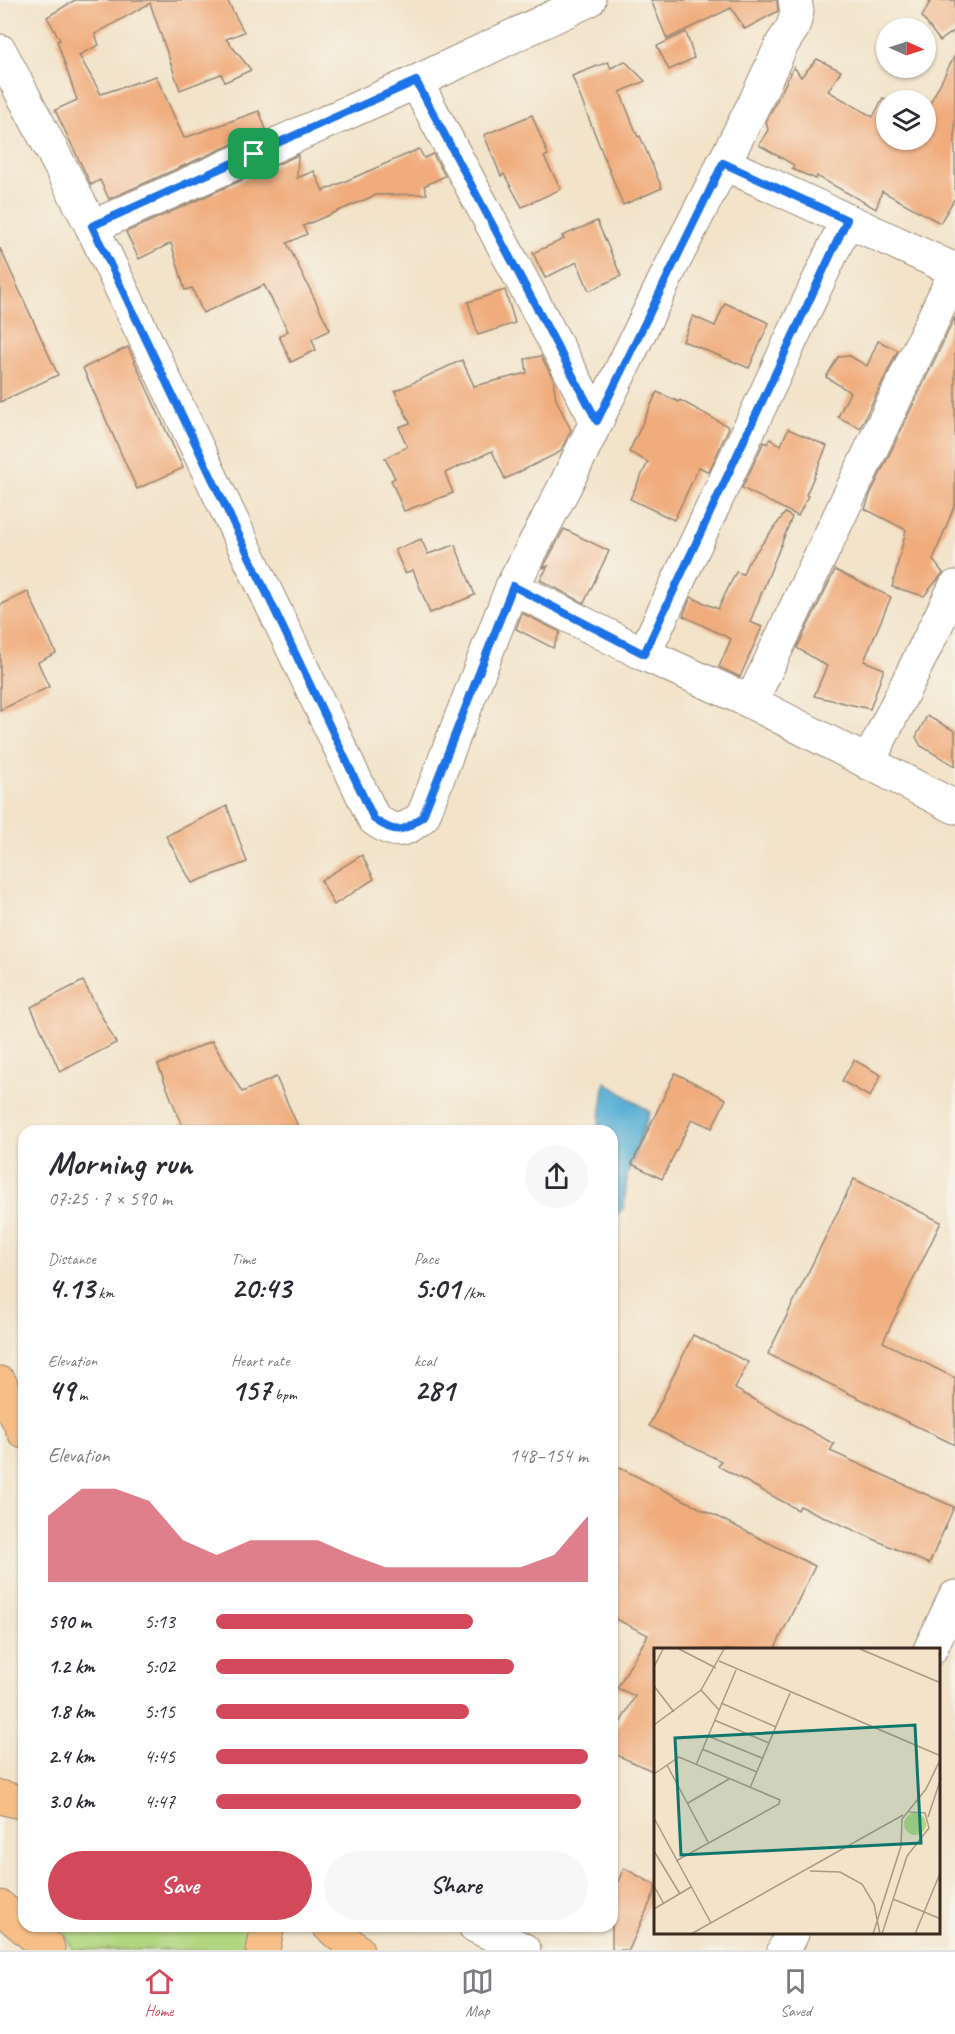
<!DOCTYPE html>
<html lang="en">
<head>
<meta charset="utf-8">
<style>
  :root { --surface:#fff; --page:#f7f7f7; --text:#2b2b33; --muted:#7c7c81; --line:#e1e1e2; --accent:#d1495b }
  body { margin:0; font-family:Caveat,sans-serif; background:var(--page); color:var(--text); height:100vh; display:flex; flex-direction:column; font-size:22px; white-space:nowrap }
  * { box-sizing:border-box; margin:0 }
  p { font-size:20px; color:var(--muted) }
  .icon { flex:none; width:33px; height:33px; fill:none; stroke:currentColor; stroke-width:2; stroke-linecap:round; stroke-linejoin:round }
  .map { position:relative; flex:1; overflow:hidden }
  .panel { position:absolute; left:18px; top:1125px; width:600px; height:807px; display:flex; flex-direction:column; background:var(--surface); border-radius:18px; box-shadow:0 2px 4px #0004 }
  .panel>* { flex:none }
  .needle { width:39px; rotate:93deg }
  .controls { position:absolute; left:876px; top:18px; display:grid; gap:12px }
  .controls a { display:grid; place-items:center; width:60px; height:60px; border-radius:50%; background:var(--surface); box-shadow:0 2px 4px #0004; font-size:30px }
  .pin { position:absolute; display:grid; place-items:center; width:51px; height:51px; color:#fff; margin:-26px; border-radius:12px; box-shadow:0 3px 9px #0006 }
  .round { display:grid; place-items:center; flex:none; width:63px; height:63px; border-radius:32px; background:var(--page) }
  .overview { display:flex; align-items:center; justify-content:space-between; height:102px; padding:0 30px }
  h1 { font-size:33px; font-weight:700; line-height:45px }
  .metrics { display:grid; grid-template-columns:repeat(3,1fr); gap:9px; height:102px; padding:6px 30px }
  .metrics div { display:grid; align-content:center }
  .metrics b { font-size:30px; font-weight:700 }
  .metrics small { font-size:16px; font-weight:400 }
  .metrics p { font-size:16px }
  .chart { height:168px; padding:12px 30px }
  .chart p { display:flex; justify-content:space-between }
  .chart svg { width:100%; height:108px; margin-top:6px; fill:var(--accent); opacity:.7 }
  .button { display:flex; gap:12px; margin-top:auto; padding:12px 30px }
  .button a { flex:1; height:69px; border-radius:36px; background:var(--accent); color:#fff; font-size:24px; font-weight:700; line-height:69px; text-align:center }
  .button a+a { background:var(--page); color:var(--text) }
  ul { padding:0 30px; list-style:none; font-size:20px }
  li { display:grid; grid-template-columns:96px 72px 1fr; align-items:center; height:45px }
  li i { height:15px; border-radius:8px; background:var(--accent) }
  .tab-bar { display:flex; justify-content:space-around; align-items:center; height:84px; border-top:2px solid var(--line); background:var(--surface); font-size:16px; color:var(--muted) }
  .tab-bar a { display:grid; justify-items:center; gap:3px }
  .tab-bar .on { color:var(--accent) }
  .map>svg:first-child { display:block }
  .green { fill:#b1d680; stroke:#76804f; stroke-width:1.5 }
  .water { fill:#57afd4; stroke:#496c79; stroke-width:1.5 }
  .building { fill:#f0ac7b }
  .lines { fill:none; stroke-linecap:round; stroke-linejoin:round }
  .minor-casing { stroke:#968674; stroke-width:35 }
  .major-casing { stroke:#968674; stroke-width:35 }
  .highway-casing { stroke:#968674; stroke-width:35 }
  .minor { stroke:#fff; stroke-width:33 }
  .major { stroke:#f7be87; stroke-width:33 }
  .highway { stroke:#f7be87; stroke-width:33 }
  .route-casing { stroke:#fff; stroke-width:12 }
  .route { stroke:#1a73e8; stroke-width:8 }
  .inset-road { fill:none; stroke:#a99985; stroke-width:1.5 }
  .view { fill:#0f766e; fill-opacity:0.15; stroke:#0f766e; stroke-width:3 }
  .inset-edge { fill:none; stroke:#3b2a1e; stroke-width:3 }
</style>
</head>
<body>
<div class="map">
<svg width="955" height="1950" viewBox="0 0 955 1950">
  <rect width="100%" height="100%" fill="#f7f3e8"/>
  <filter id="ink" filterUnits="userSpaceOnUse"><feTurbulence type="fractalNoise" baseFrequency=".0167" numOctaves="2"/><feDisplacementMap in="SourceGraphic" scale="12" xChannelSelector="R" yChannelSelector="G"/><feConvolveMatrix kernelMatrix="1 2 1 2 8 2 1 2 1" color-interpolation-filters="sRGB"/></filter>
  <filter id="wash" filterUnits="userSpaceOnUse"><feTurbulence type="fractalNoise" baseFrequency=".008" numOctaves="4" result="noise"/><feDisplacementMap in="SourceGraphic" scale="24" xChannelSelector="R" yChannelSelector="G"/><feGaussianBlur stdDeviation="1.35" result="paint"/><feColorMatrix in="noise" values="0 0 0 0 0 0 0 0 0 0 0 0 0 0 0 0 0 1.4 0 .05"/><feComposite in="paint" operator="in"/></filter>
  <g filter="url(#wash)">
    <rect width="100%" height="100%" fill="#f2e3c9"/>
    <path class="green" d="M63,1926H247L244,1942L239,1950H72Z"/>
    <path class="water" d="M605,1082L650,1112L627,1176L624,1207L612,1221V1131H598Z"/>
    <g id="blocks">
      <g class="building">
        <path d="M75,0H227L244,32L226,39L251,70L225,82L221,74L180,90L150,3L95,34L99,45L79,55L101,94L156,76L184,138L259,111L266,129L109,199L100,180L91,185L55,110L77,100L57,41L60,40L47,17Z"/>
        <path d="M651,0H777L778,11L745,29L731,8L667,39Z"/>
        <path d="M931,0H955V30L940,41L922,17Z"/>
        <path d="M686,32L694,58L669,70L657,46Z"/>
        <path d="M955,55V198L940,223L882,191L876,209L817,176L816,179L792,169L794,165L759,145L768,130L766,122L794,67L801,77L817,59L841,71L828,91L873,117L883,98L888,100H886V140H926V111Z"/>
        <path d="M625,61L645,81L620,92L638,137L640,136L662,188L623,205L572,76L608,62L611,68Z"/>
        <path d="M532,115L548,155L544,157L561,189L522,207L504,174L501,176L484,135Z"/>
        <path d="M419,149L424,158L433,154L445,176L424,186L427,194L376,195L303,226L307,234L287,243L330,330L312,339L316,350L291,362L279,336L288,331L264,285L203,313L192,288L185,290L171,243L139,259L126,232L298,155L297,178L314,171L323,191Z"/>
        <path d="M597,221L621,276L589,291L577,262L545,278L533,253L564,239L562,236Z"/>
        <path d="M0,248L58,375L0,402Z"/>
        <path d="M505,290L515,323L478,335L468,302Z"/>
        <path d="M725,303L769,323L749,368L683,341L693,316L715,326Z"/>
        <path d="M955,317V504L933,560L943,573L924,596L892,587L906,530L865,509L870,495Z"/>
        <path d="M878,341L898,350L860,428L838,417L850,392L826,377L838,357L850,356L867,366Z"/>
        <path d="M128,347L183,468L137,489L83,368Z"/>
        <path d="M541,356L553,379L556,399L571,430L560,452L505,479L492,451L445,473L453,493L404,511L391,480L395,478L385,458L407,447L399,427L410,423L395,391L462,360L474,386L527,373L525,359Z"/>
        <path d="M657,392L679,402L680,400L729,427L709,472L699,467L674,520L630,499L648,462L629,452Z"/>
        <path d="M788,429L827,446L806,495L808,496L798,516L742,488L764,442L768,444L770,439L781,445Z"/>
        <path d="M785,513L792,517L750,622L762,627L740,677L719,667L731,639L683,616L691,597L718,609L736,572L743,574L747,564Z"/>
        <path d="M564,529L609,551L584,603L540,580L548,566L543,568Z"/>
        <path d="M421,539L428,554L455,545L475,595L430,613L413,570L405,573L395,550Z"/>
        <path d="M835,570L891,597L864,661L884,669L870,709L814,696L827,666L797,648Z"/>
        <path d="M28,592L56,653L38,662L49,687L0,710V605Z"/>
        <path d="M522,613L560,632L553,648L516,629Z"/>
        <path d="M927,716L955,731V766L921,746L916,737Z"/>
        <path d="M227,806L247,862L192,883L166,836Z"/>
        <path d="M362,855L374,879L334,905L321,880Z"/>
        <path d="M83,981L116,1043L60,1072L31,1007Z"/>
        <path d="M212,1041L242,1092L276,1077L300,1131H184L158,1065Z"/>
        <path d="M854,1060L881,1075L870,1097L842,1081Z"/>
        <path d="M675,1073L726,1099L712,1128L692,1119L662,1179L632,1164Z"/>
        <path d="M854,1179L941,1222L883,1342L955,1378V1445L768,1354Z"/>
        <path d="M693,1335L748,1362L735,1389L834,1444L830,1451L954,1507L929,1564L800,1506L798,1510L718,1466L721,1461L649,1426Z"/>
        <path d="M612,1464L815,1566L774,1650H655V1772L612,1753V1738L635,1696L617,1688L648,1635L612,1617Z"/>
        <path d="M624,1868L655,1885V1891L629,1950H612V1895Z"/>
      </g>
    </g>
  </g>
  <g filter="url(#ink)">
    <use href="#blocks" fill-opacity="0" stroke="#968674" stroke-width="1.5"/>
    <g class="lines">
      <defs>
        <g id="minor">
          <path d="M0,51L92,227L374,819C395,834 403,833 423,816L512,587L566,484L673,263L756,100L782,44L793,27L797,12L795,0"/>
          <path d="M416,82L597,421"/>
          <path d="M723,163L955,270"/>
          <path d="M92,227L416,82L589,0"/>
          <path d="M512,587L644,654L751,702L955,807"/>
          <path d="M644,654L847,220"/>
          <path d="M751,702L955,273"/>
          <path d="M868,763L955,587"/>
          <path d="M930,1650L955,1597"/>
          <path d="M475,1926L524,1950"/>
          <path d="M784,1950L792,1934"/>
        </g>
        <path id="major" d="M0,1383L24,1432"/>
        <g id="highway">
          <path d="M0,1797L24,1803"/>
          <path d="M0,1907L48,1948"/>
          <path d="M329,1926L357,1950"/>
          <path d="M263,1950L268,1926"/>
        </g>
      </defs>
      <use href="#minor" class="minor-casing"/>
      <use href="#major" class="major-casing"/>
      <use href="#highway" class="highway-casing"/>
      <use href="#minor" class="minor"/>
      <use href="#major" class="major"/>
      <use href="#highway" class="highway"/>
    </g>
  </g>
  <g class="lines" filter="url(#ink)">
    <defs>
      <path id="route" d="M416,81L597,421L723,163L847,220L644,654L513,586L423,816C403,833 395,834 374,819L92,226Z"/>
    </defs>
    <use href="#route" class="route-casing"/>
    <use href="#route" class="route"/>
  </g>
  <g transform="translate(654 1648)">
    <rect width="286" height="286" fill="#f2e3c9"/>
    <path d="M250 176a11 11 0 1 1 22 0a11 11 0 1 1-22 0Z" fill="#b1d680"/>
    <path class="inset-road" d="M25,1L62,20M206,1L287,35M65,13L287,108M0,19L9,1M0,38L20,64M47,42L65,62M67,55L122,79M60,72L115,95M0,77L47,42L70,1M54,88L108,110M48,101L103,124M13,117L54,194M42,117L82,22M0,126L25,109L126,152L125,156L22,213M96,140L136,45M34,155L75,131M274,169L287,130M0,170L57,275M0,203L26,246M156,223L186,224L208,236L220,256L226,286M0,238L10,256M239,251L287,271M0,261L37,239M37,286L249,167M219,286L247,198L248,171L272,141L287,110M228,286L253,208L275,180L271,165L255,164M261,286L287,223"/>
    <path class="view" d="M261,77L267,195L27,207L21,90Z"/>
    <rect width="286" height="286" class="inset-edge"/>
  </g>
</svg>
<div class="controls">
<a><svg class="needle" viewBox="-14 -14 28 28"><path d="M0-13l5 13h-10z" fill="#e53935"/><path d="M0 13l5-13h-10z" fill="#7c7c81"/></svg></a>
<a><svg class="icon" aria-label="layers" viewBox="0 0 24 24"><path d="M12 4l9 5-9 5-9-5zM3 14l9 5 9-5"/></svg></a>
</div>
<div class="pin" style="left:254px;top:154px;background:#1e9e55"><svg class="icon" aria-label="arrive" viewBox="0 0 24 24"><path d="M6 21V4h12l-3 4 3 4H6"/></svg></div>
<section class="panel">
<div class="overview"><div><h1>Morning run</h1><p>07:25 · 7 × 590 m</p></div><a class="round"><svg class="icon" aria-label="share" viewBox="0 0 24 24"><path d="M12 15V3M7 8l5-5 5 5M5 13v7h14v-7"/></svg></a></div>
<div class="metrics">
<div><p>Distance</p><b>4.13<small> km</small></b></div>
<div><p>Time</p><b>20:43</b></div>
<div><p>Pace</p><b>5:01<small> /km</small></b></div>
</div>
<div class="metrics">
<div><p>Elevation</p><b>49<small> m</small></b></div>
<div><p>Heart rate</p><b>157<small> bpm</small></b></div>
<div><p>kcal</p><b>281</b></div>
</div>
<div class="chart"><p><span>Elevation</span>148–154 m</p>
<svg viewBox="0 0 160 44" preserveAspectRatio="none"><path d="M0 44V17L10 6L20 6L30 11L40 27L50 33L60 27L70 27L80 27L90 33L100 38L110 38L120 38L130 38L140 38L150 33L160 17V44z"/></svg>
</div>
<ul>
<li><b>590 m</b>5:13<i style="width:69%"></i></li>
<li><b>1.2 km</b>5:02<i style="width:80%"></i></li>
<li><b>1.8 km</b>5:15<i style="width:68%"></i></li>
<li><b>2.4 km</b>4:45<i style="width:100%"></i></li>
<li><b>3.0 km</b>4:47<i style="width:98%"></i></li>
</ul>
<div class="button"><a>Save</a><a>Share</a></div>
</section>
</div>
<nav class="tab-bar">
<a class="on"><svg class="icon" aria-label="home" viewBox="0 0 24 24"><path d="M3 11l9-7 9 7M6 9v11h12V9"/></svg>Home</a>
<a><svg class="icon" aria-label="map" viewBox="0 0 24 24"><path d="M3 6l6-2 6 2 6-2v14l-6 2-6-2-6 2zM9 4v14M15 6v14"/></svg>Map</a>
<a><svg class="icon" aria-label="saved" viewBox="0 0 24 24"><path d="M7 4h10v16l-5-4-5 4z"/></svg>Saved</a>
</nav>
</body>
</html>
